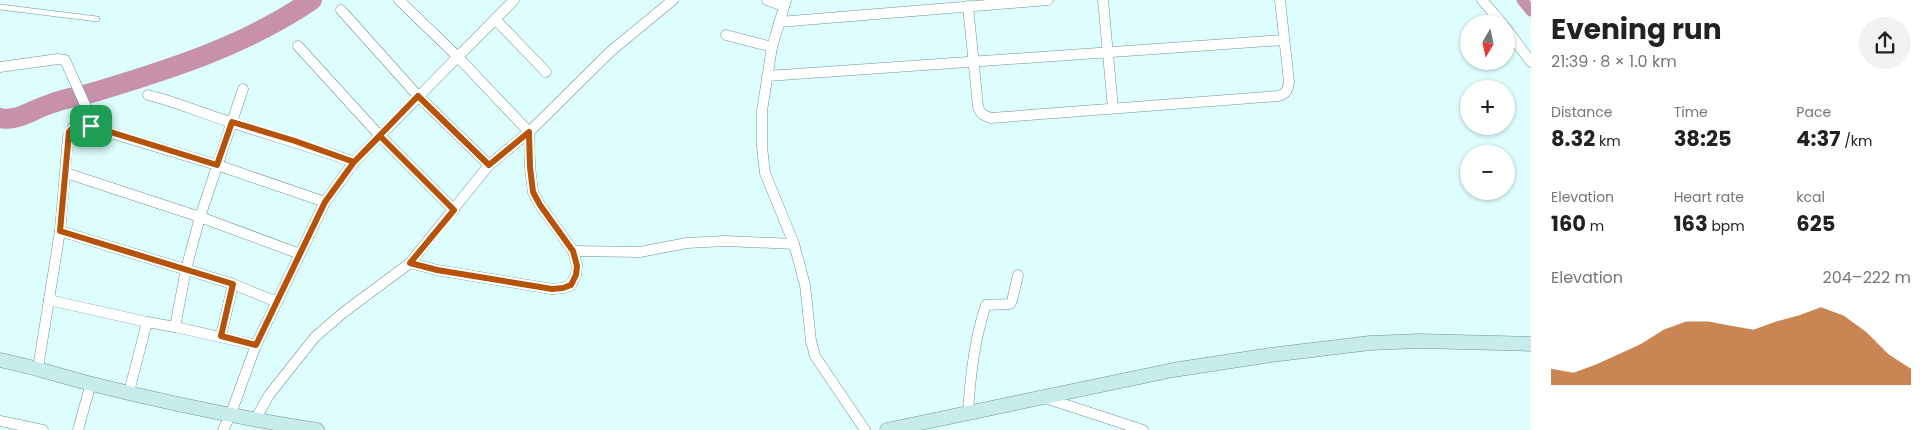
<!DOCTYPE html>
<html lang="en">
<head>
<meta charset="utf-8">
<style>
  :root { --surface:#fff; --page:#f2f2f2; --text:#222; --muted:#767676; --accent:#b45309 }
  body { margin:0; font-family:Poppins,sans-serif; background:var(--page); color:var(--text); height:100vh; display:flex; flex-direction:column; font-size:19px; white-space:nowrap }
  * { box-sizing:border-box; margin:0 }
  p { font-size:16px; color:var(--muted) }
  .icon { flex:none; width:28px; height:28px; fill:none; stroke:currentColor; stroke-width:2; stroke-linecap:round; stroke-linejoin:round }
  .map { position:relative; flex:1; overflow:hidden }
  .sheet { display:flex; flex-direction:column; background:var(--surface); width:400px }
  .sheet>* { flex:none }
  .needle { width:32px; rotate:189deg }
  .tools { position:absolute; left:1460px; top:15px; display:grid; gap:10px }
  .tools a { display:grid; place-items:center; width:55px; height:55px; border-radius:50%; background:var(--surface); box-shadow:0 1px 4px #0004; font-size:25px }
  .pin { position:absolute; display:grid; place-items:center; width:42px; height:42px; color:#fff; margin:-21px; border-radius:10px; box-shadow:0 2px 8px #0006 }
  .round { display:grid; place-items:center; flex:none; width:52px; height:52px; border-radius:26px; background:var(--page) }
  .headline { display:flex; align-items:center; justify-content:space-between; height:85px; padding:0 20px }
  h1 { font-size:28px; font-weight:700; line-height:38px }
  .metrics { display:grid; grid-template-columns:repeat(3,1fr); gap:8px; height:85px; padding:5px 20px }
  .metrics div { display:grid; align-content:center }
  .metrics b { font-size:21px; font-weight:700 }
  .metrics small { font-size:14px; font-weight:400 }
  .metrics p { font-size:14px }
  .chart { height:140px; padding:10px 20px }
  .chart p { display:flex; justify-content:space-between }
  .chart svg { width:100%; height:90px; margin-top:5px; fill:var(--accent); opacity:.7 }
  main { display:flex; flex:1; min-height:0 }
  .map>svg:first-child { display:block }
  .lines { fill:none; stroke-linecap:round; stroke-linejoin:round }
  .canal { stroke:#c792a9; stroke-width:11 }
  .river { stroke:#c792a9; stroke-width:20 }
  .lane-casing { stroke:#6e9594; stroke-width:6 }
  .street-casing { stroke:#6e9594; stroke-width:11 }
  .secondary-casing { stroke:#6e9594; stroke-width:15 }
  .lane { stroke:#fff; stroke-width:5 }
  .street { stroke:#fff; stroke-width:10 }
  .secondary { stroke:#c6eceb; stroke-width:14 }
  .route-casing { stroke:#fff; stroke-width:10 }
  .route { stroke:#b45309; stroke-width:6 }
</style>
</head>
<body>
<main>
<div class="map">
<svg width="1531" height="430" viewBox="0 0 1531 430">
  <rect width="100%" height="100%" fill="#ddfefc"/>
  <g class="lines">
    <path class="canal" d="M1522,0L1531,11"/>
    <path class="river" d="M0,118C18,122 33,109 50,104C66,98 82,96 98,91C174,68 246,45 312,0"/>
    <defs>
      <path id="lane" d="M0,7L97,19"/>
      <g id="street">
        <path d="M399,0L458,57L529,132L530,167L533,192L540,205L573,251L577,266L576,275L571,285L563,288L552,289L437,270L410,263"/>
        <path d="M767,0L784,6"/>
        <path d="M786,0L772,47L762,111V147L765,173L794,244L805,285L811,341L815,356L865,430"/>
        <path d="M1103,0L1113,108"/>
        <path d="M1482,0L1503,24"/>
        <path d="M968,6L978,106C980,114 983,115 991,118L1278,96C1286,94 1288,90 1289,82L1280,0"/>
        <path d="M341,10L418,96L489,165"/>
        <path d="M495,19L546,72"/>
        <path d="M779,22L1048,0"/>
        <path d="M1506,28L1531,62"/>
        <path d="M726,35L772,47"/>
        <path d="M298,46L380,136L454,210"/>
        <path d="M0,67L58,59L65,60L91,118V127"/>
        <path d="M767,76L1284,40"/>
        <path d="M148,95C177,102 204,114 233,123C273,136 314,148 354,162"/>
        <path d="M66,173L200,217L300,254"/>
        <path d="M60,231L233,284L277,302"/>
        <path d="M573,251L640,252L687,243L725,241L794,244"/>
        <path d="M49,300L147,322"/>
        <path d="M175,327L256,345"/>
        <path d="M221,336L233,284"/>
        <path d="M38,368L60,231L68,137L73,127L79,126L91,127L217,165L325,202"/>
        <path d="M129,392L147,322L175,327L186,269L200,217L243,89"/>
        <path d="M1045,398L1143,430"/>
        <path d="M968,414C970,377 974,340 986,305L1010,304L1012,301L1018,275"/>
        <path d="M255,420L269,395L315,337L344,312L410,263L489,165L529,132L611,51L673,0"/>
        <path d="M0,421L43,430"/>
        <path d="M78,430L91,383"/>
        <path d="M223,430L230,416L256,345L325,202L354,162L514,0"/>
      </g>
      <g id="secondary">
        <path d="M0,360C31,366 61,376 92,384C167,403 241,418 317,430"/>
        <path d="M887,430L1173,370L1271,355L1370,343L1420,341L1531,344"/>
      </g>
    </defs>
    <use href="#lane" class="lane-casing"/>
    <use href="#street" class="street-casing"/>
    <use href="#secondary" class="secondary-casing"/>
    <use href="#lane" class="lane"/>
    <use href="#street" class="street"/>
    <use href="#secondary" class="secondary"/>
  </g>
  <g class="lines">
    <defs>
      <path id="route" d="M91,126C82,126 75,124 69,132L60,231L233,284L221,336L256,345L325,202L354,162L418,96L489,165L529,132L530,167L533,192L540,205L573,251L577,266L576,275L571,285L563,288L552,289L437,270L410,263L454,210L380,136L354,162L295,141L232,122L217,165L91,126"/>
    </defs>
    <use href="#route" class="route-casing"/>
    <use href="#route" class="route"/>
  </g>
</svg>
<div class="tools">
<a><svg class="needle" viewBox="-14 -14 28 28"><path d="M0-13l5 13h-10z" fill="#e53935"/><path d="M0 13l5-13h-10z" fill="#767676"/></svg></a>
<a>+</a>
<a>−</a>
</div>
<div class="pin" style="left:91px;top:126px;background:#1e9e55"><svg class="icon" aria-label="arrive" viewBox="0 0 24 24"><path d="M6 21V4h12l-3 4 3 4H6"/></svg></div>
</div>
<section class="sheet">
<div class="headline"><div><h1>Evening run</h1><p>21:39 · 8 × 1.0 km</p></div><a class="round"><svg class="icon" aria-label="share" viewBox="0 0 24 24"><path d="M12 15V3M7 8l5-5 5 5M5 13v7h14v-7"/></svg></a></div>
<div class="metrics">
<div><p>Distance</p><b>8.32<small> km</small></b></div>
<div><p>Time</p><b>38:25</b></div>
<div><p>Pace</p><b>4:37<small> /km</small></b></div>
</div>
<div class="metrics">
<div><p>Elevation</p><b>160<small> m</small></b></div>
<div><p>Heart rate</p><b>163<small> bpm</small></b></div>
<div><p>kcal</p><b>625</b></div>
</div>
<div class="chart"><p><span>Elevation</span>204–222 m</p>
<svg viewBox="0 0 160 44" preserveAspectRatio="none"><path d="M0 44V36L10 38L20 34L30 29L40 24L50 17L60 13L70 13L80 15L90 17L100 13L110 10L120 6L130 10L140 18L150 29L160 36V44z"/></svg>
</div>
</section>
</main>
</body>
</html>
